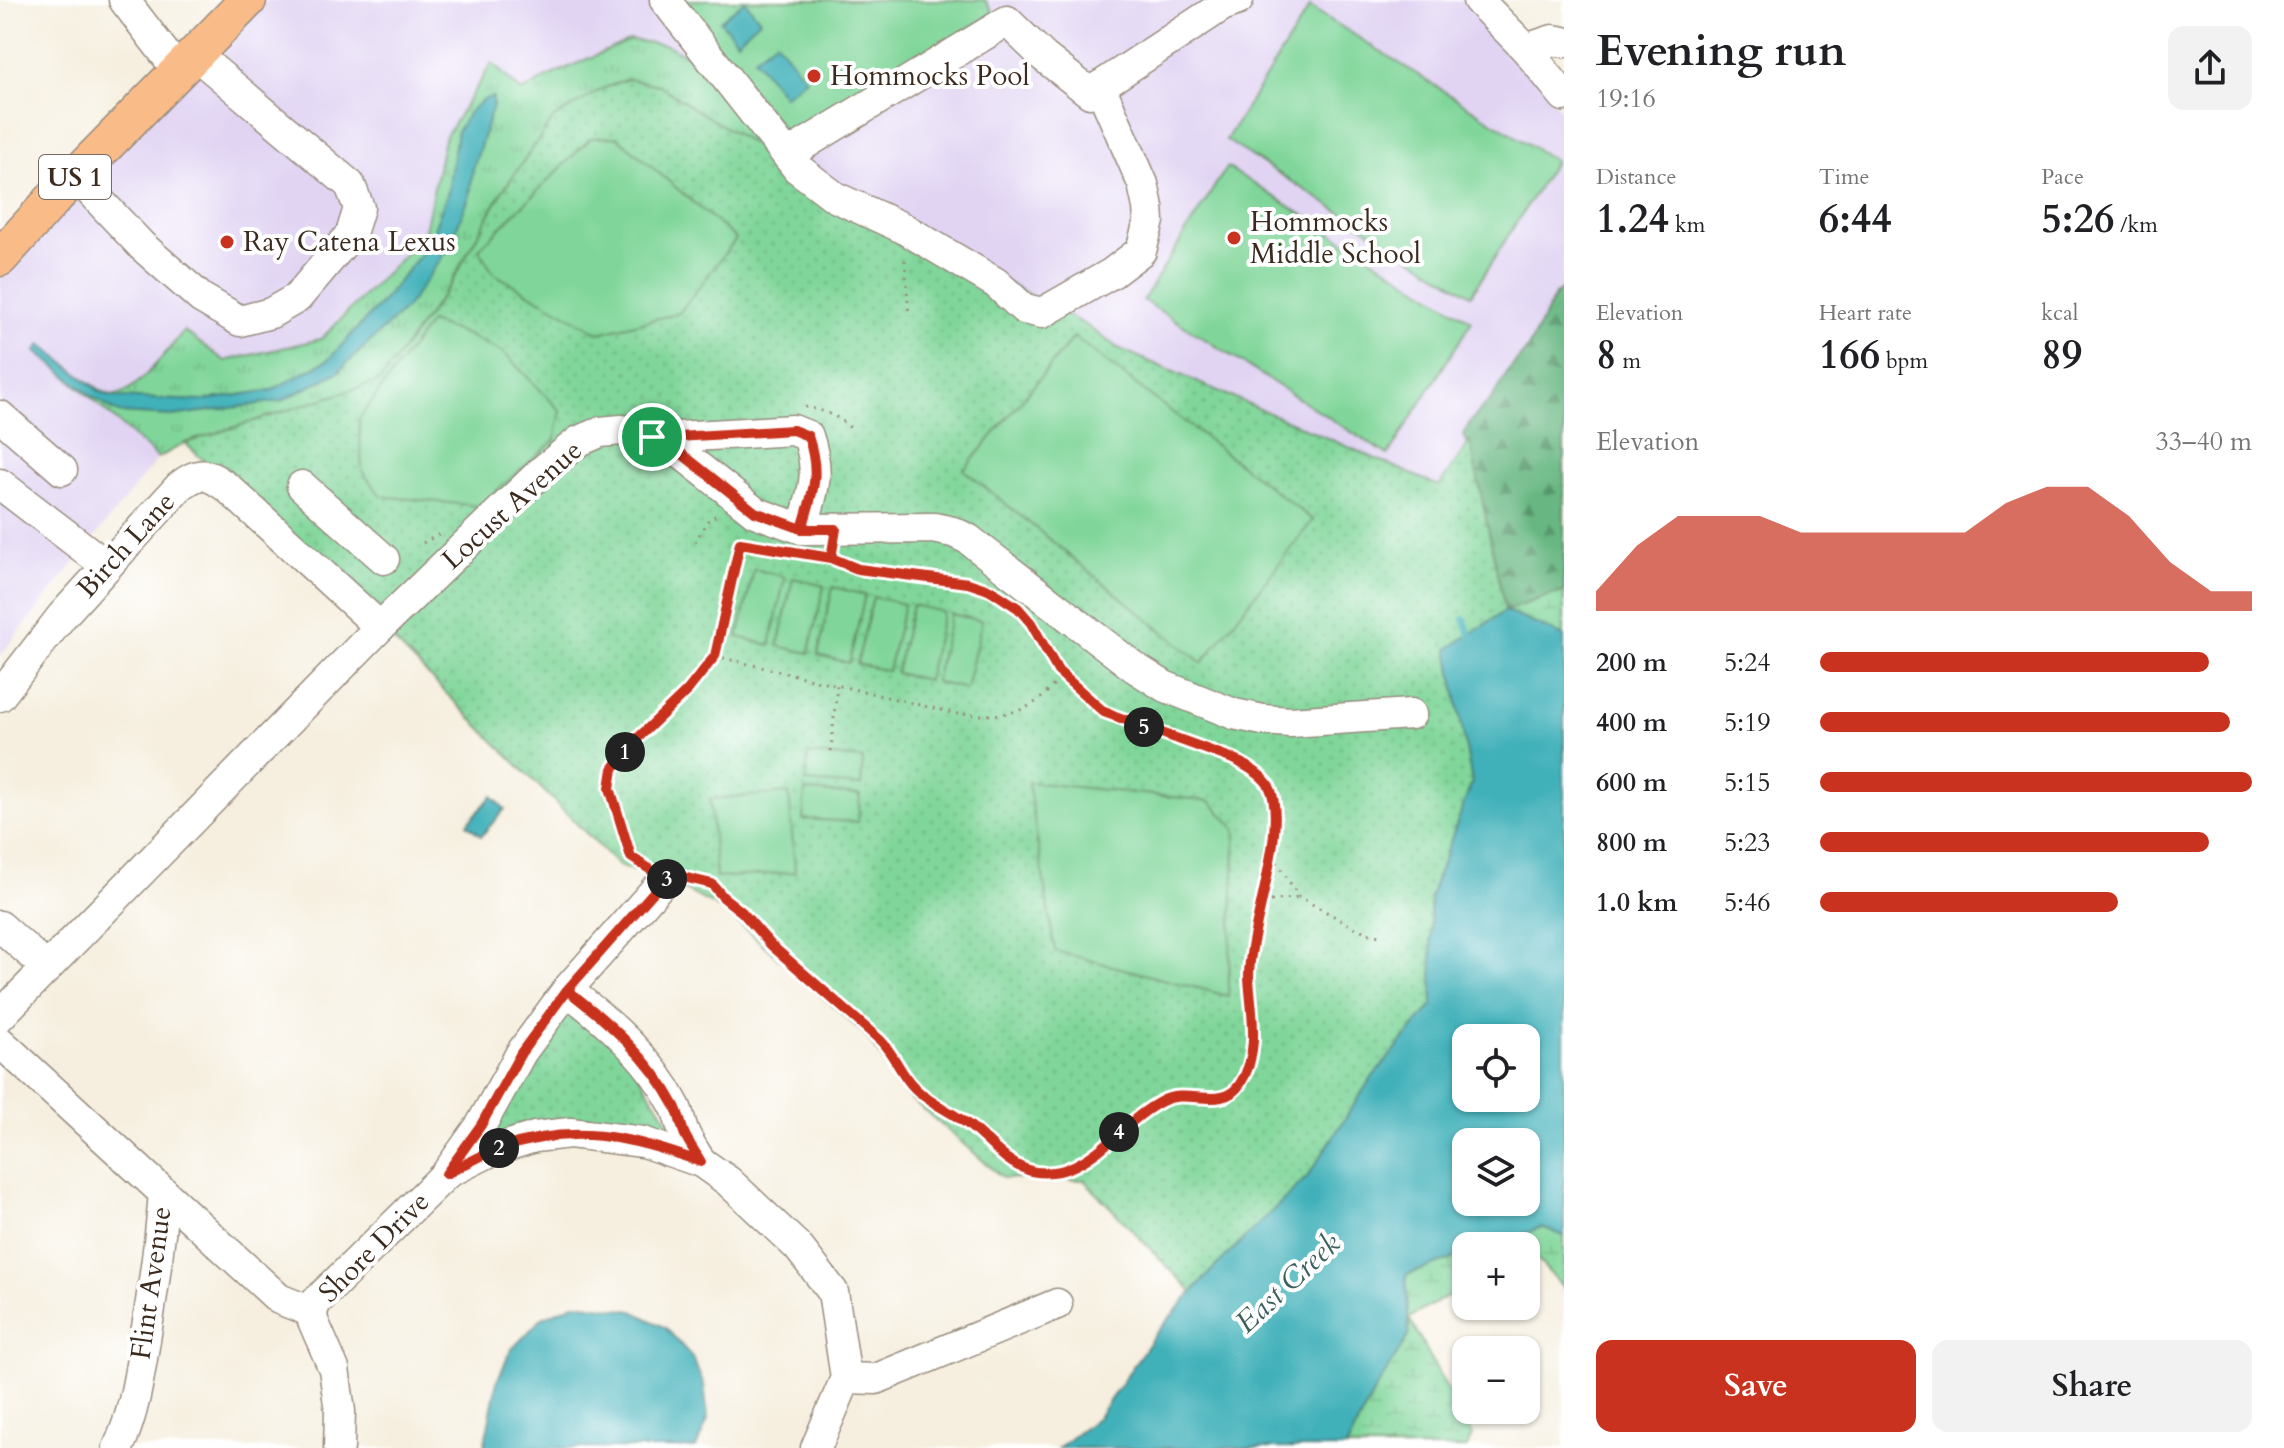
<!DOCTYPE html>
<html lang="en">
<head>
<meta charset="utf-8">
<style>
  :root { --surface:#fff; --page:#f2f2f2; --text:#202124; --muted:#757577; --accent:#c8321e }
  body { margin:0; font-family:Cardo,serif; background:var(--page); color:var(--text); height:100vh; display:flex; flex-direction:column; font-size:30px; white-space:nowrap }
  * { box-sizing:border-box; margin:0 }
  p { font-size:26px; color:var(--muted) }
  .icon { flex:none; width:44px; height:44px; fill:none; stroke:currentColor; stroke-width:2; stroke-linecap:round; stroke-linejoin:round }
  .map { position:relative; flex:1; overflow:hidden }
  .panel { display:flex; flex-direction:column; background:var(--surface); width:720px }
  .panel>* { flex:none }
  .buttons { position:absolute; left:1452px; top:1024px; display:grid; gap:16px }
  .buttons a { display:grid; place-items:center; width:88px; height:88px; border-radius:16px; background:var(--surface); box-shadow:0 2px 6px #0004; font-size:40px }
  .pin { position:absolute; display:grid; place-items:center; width:68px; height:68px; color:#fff; margin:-34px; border:4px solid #fff; border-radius:50%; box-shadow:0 2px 8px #0007 }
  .km { position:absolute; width:40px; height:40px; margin:-20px; border-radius:50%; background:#222; color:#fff; font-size:22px; line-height:40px; text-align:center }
  .round { display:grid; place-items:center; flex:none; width:84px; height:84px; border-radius:16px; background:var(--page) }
  .summary { display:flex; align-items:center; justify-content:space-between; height:136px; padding:0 32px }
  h1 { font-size:44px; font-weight:700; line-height:60px }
  .stats { display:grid; grid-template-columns:repeat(3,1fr); gap:12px; height:136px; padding:8px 32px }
  .stats div { display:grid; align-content:center }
  .stats b { font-size:40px; font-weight:700 }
  .stats small { font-size:22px; font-weight:400 }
  .stats p { font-size:22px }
  .chart { height:224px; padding:16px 32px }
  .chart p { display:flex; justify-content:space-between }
  .chart svg { width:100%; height:144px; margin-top:8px; fill:var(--accent); opacity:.7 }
  .primary-button { display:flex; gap:16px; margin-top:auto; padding:16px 32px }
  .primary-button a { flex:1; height:92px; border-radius:16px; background:var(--accent); color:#fff; font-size:32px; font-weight:700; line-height:92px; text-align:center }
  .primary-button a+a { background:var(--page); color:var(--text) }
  ul { padding:0 32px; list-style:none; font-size:26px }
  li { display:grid; grid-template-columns:128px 96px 1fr; align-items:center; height:60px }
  li i { height:20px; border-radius:10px; background:var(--accent) }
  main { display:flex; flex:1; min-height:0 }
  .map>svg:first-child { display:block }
  .built { fill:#e1d4f3 }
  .grass { fill:url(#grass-tufts); stroke:#5e805c; stroke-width:2 }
  .forest { fill:url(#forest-firs); stroke:#527050; stroke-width:2 }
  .wetland { fill:url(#wetland-marsh); stroke:#5e805c; stroke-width:2 }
  .park { fill:url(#park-dots); stroke:#5e805c; stroke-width:2 }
  .pitch { fill:#80d69a; stroke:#5e805c; stroke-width:2 }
  .water { fill:#40b0b9; stroke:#3e6d6c; stroke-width:2; fill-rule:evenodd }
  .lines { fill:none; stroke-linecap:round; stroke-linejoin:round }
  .stream { stroke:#40b0b9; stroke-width:6 }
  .minor-casing { stroke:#988c7e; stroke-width:33 }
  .major-casing { stroke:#988c7e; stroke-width:39 }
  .path { stroke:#988c7e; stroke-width:3; stroke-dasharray:2 6; stroke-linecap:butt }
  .minor { stroke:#fff; stroke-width:30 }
  .major { stroke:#f9bc89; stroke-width:36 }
  .route-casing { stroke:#fff; stroke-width:16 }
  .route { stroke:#c8321e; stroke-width:10 }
  .poi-dot { fill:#c8321e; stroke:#fff; stroke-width:3 }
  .labels { text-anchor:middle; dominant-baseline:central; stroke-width:8; stroke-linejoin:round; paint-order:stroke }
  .shield { fill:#fff; stroke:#766a62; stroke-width:2 }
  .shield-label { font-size:26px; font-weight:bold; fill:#3b2a1e }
  .poi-label { font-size:28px; fill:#3b2a1e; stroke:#fff; text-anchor:start }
  .street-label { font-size:28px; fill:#3b2a1e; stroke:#fff }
  .water-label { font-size:30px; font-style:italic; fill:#3d605c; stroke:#fff }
</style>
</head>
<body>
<main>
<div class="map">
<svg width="1564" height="1448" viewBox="0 0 1564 1448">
  <defs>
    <pattern id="grass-tufts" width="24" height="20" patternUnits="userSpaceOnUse" patternTransform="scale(2)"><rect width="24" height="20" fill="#80d69a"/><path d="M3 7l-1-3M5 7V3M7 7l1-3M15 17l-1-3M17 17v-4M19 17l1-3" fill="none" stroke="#70b884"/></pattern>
    <pattern id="forest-firs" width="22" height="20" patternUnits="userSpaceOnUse" patternTransform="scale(2)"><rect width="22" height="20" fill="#68b782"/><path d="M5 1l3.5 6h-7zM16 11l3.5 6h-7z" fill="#57956a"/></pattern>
    <pattern id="wetland-marsh" width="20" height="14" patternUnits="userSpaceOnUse" patternTransform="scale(2)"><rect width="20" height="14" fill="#80d69a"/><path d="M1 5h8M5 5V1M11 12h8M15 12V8" fill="none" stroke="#70b884"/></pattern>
    <pattern id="park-dots" width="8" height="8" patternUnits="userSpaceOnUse" patternTransform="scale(2)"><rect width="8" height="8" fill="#80d69a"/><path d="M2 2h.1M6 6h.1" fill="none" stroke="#70b884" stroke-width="1.8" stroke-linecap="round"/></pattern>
  </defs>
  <rect width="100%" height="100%" fill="#fff"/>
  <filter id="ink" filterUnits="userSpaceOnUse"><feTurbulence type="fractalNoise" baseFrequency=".0125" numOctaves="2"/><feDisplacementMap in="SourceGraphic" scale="16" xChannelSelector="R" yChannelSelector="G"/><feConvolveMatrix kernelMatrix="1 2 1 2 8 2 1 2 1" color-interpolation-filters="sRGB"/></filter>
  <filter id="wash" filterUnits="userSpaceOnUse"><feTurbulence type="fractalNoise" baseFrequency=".006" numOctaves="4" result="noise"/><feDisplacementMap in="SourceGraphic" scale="32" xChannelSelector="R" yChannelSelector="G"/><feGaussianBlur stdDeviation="1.8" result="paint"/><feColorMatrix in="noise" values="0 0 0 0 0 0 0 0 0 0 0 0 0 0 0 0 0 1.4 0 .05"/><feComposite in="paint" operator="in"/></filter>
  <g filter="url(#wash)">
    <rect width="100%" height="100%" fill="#f6efdf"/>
    <path class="built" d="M240,0H1462L1529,66L1564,115V303L1439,486L1118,348L1084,324L812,190L697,61L549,76L444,139L424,235L321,339L225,361L109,415L158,458L0,656V264Z"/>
    <path class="grass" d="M630,40L667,45L697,61L787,165L693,108L659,85L554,118L502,192L450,284L380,381L185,443L158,458L63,373L113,410L119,413H138L281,401L338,372L469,198L473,169L493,105L492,97L457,131L448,192L427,247L382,302L328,360L273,390L199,401L117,397L102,393L86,380C94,385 104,395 114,395C136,394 170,347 184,331L225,361L321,339L424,235L444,139L492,63L522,92L549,76Z"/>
    <path class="forest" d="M1564,288V592L1548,596L1505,611L1470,442L1465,440L1464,435L1470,422L1492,398L1509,370L1528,348L1555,295Z"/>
    <g class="wetland">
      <path d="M1564,592V636L1505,611L1548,596Z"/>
      <path d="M1542,1227L1564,1236V1288L1529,1251L1526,1252V1246H1488Z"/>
      <path d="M1466,1254V1286L1409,1318L1472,1435L1467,1448H1346L1372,1395L1409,1335L1406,1275Z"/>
    </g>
    <g class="park">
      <path d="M627,79L659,85L693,108L787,165L1084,324L1118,348L1439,486L1470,441L1505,611L1448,649L1472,782L1430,897L1433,1005L1370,1080L1308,1176L1211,1271L1192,1292L1084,1180L1003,1178L909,1097L865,1034L725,911L664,879L619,866L382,629L185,443L380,381L450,285L502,192L554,118L602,89Z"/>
      <path d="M570,1005L613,1033L680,1140H487L500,1107Z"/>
    </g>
    <g class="pitch">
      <path d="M681,0H985L993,13L790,138Z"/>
      <path d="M1310,7L1555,161L1471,295L1226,140Z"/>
      <path d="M617,137L736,239L679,313L599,333L493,273L479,249L591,138Z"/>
      <path d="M1227,167L1472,321L1388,455L1143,300Z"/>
      <path d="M430,322L465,334L504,353L561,411L555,440L479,506L381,496L362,471L359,419Z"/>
      <path d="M1074,337L1313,520L1202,663L964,470Z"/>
      <path d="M754,569L785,577L770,645L738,637Z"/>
      <path d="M793,578L824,586L809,653L778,646Z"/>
      <path d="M833,587L865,595L849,663L818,655Z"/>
      <path d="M873,597L904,604L888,671L857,664Z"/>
      <path d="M912,605L943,612L927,680L896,673Z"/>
      <path d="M951,614L982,621L966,689L935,682Z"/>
      <path d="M808,754L863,759L861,786L806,782Z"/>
      <path d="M1028,782L1210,801L1236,829L1228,996L1055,951Z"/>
      <path d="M805,791L860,795L858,822L803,819Z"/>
      <path d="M789,793L795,872L716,878L710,799Z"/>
    </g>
    <g class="water">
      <path d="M745,1L760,20L737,41L720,21Z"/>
      <path d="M776,41L806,79L784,96L754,58Z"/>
      <path d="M493,97V105L473,169L469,198L448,249L407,307L338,372L281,401L172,416L119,413L90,395L36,351L41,344L102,393L117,397L199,401L272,390L328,360L382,302L427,247L448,192L457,131L471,110L485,99Z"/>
      <path d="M1505,611L1564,636V1236L1542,1227L1489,1246H1466V1254L1406,1275L1409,1335L1372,1395L1346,1448H1058L1098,1417L1155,1334L1211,1271L1308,1176L1370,1080L1433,1005L1430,897L1472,782L1448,649ZM1466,1038H1526V1098H1466ZM1466,1142H1526V1202H1466Z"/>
      <path d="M492,796L505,809L481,836L467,824Z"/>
      <path d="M576,1303L633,1311L666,1328L692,1357L704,1384L708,1419L696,1448H484L497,1381L511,1350L542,1318Z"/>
    </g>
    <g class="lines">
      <path class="stream" d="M1464,619L1473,642"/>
    </g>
  </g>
  <g filter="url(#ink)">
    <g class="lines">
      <defs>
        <g id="minor">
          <path d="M124,0L179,72"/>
          <path d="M665,0L797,168L835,197L903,228L996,283L1024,309L1042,313L1112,273L1141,251L1149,221L1148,207L1143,184L1100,86"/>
          <path d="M1478,0L1526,49L1564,96"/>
          <path d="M1526,49L1553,40L1564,42"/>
          <path d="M787,155L1007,21L1044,57L1090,93L1222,6L1238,0"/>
          <path d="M76,176L142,246L201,298L240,321L271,313L297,298L351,234L359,208L350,185L196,55"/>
          <path d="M0,416L62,470"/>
          <path d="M652,437H677L793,430L808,436C821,475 813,491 802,529"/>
          <path d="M0,484L107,566"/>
          <path d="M302,486L384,559"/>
          <path d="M0,696L62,616L179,487C200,470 207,473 228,488L380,627"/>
          <path d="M0,926L47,968"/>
          <path d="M567,990C609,1022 651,1059 675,1106C679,1114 680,1122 683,1130C687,1141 695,1152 701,1162"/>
          <path d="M0,1016L380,627L542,471L579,441L600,432L622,430L652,437L682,454L755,512L802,529L934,528L953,532L968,539L1134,667L1164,686L1234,714L1263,720L1290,722L1411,714"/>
          <path d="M0,1042L164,1193C160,1243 153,1291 145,1340C139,1377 134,1414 118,1448"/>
          <path d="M451,1171L493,1150L535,1137L570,1133L643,1142L701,1162L728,1181L798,1247L833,1292L846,1378L816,1448"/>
          <path d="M164,1193L279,1299L312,1312"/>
          <path d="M846,1378L876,1379L1057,1304"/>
          <path d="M339,1448L340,1411L334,1369L313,1321L312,1312L316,1302L446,1174L481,1125L521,1053L567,990L665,879"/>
        </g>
        <path id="major" d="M0,258L55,197L248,0"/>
      </defs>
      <use href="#minor" class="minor-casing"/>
      <use href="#major" class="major-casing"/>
      <g class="path">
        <path d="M905,260L909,316"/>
        <path d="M805,407C822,410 840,416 851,429"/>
        <path d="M695,542L709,519L719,514"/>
        <path d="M423,543L441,533"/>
        <path d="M811,555L831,558"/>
        <path d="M832,559L858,569L968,583L996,594"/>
        <path d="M1027,618L1058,671L1104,712L1218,753L1254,771L1269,786L1273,803L1274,819L1271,853L1299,897L1352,926L1372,935L1383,936"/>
        <path d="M715,656L958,714C983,715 1011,718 1034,703C1044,697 1054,685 1062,676"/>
        <path d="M831,751L837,684"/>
        <path d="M645,867L631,857L626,842L610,788L613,769L624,753L687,691L715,656L740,543L788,552"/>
        <path d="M689,878L712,884L742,912L771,945L831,999L865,1025L889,1048L912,1085L922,1095L970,1126L1008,1159L1029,1171L1050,1172L1066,1170L1084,1161L1143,1113L1163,1100L1177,1095L1220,1099L1231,1095L1240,1084L1247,1068L1253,1047L1249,974L1251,954L1271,853"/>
        <path d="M1263,902L1299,897"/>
      </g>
      <use href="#minor" class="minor"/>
      <use href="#major" class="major"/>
    </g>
  </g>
  <g class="lines" filter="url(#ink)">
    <defs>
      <path id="route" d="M652,437L682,454L755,512L802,529H836L831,558L740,543L715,656L687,691L641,735L624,753L613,769L610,788L631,857L665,879L567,990L521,1053L481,1125L446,1174C462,1166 479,1156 496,1150C572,1122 628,1136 701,1162C696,1153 690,1145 685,1135C681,1126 680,1116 675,1106C650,1059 609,1022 567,990L665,879L679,876L712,884L723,897L742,912L771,945L880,1040C893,1053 899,1070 911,1084C927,1103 952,1111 970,1126C989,1141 1004,1162 1028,1170C1039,1174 1058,1173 1069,1168C1105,1154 1128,1118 1162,1101C1188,1087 1222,1112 1240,1084C1261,1052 1251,1013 1249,978C1248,931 1290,826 1269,786C1262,774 1247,767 1236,760L1104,712L1058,671L1031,623L1018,608L992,591L968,583L858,569L831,558L836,529H802C813,491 821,475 808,436L793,430L677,437H652"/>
    </defs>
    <use href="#route" class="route-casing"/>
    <use href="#route" class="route"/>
  </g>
  <g class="poi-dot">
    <circle cx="814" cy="76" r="8"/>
    <circle cx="1234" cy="238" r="8"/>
    <circle cx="227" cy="242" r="8"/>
  </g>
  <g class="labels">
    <rect class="shield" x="39" y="155" width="72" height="44" rx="6"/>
    <g class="shield-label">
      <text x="75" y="177">US 1</text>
    </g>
    <g class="poi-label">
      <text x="830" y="76">Hommocks Pool</text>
      <text x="1250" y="222">Hommocks<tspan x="1250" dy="32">Middle School</tspan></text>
      <text x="243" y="242">Ray Catena Lexus</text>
    </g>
    <g class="street-label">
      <text transform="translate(512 505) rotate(-42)">Locust Avenue</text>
      <text transform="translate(126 545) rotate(-48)">Birch Lane</text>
      <text transform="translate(374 1247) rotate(-45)">Shore Drive</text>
      <text transform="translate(151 1283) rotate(-82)">Flint Avenue</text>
    </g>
    <g class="water-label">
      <text transform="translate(1288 1283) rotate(-43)">East Creek</text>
    </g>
  </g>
</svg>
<div class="buttons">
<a><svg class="icon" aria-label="locate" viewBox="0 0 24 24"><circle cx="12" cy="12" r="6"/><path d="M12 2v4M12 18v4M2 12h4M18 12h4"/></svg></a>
<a><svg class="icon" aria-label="layers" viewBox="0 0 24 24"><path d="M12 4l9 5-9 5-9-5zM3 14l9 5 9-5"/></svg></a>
<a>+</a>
<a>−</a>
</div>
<div class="pin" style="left:652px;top:437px;background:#1e9e55"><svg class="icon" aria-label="arrive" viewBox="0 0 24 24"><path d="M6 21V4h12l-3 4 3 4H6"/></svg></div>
<b class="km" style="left:625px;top:752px">1</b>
<b class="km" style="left:499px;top:1148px">2</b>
<b class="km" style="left:667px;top:879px">3</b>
<b class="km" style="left:1119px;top:1132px">4</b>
<b class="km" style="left:1144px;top:727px">5</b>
</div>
<section class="panel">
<div class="summary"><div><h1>Evening run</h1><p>19:16</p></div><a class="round"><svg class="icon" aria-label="share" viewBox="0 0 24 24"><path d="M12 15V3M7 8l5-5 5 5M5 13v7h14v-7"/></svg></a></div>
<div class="stats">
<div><p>Distance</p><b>1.24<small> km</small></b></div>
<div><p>Time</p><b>6:44</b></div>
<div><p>Pace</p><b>5:26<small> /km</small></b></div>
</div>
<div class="stats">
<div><p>Elevation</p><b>8<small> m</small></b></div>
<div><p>Heart rate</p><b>166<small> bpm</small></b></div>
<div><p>kcal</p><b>89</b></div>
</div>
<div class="chart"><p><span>Elevation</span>33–40 m</p>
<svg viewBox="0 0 160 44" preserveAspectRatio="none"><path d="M0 44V38L10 24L20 15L30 15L40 15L50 20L60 20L70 20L80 20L90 20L100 11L110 6L120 6L130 15L140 29L150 38L160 38V44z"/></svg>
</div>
<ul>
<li><b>200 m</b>5:24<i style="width:90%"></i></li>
<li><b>400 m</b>5:19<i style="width:95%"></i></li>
<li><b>600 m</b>5:15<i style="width:100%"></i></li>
<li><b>800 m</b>5:23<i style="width:90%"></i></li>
<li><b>1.0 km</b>5:46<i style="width:69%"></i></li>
</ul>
<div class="primary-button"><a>Save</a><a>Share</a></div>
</section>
</main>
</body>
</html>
